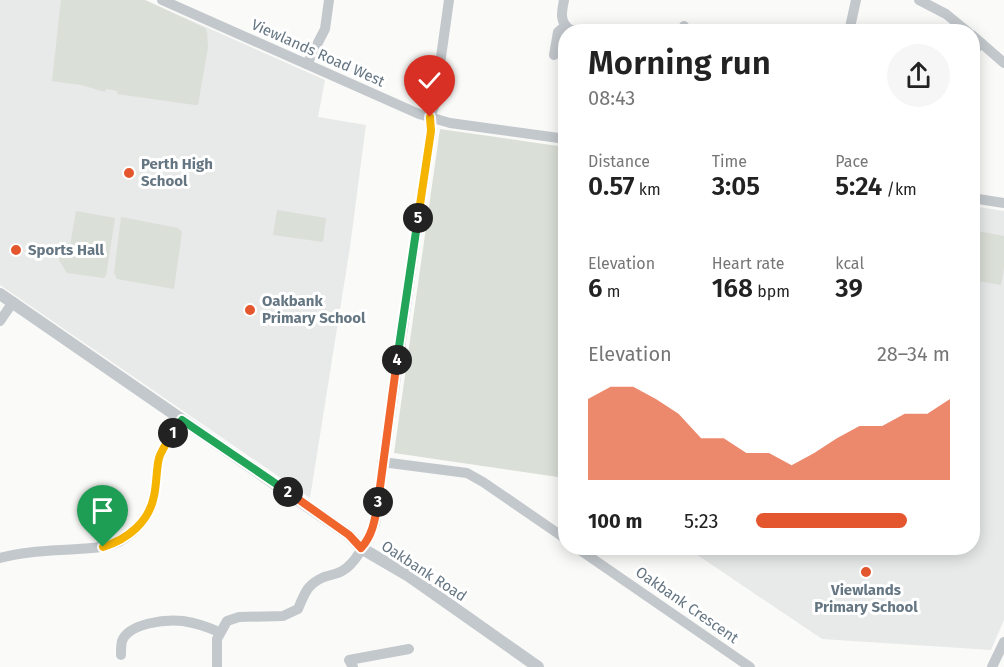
<!DOCTYPE html>
<html lang="en">
<head>
<meta charset="utf-8">
<style>
  :root { --surface:#fff; --page:#f6f6f6; --text:#222; --muted:#767676; --accent:#e4572e }
  body { margin:0; font-family:"Fira Sans",sans-serif; background:var(--page); color:var(--text); height:100vh; display:flex; flex-direction:column; font-size:22px; white-space:nowrap }
  * { box-sizing:border-box; margin:0 }
  p { font-size:20px; color:var(--muted) }
  .icon { flex:none; width:33px; height:33px; fill:none; stroke:currentColor; stroke-width:2; stroke-linecap:round; stroke-linejoin:round }
  .map { position:relative; flex:1; overflow:hidden }
  .details { position:absolute; left:558px; top:24px; width:422px; height:531px; display:flex; flex-direction:column; background:var(--surface); border-radius:24px; box-shadow:0 3px 15px #0003 }
  .details>* { flex:none }
  .pin { position:absolute; display:grid; place-items:center; width:51px; height:51px; color:#fff; margin:-62px -26px; border-radius:50% 50% 50% 0; rotate:-45deg; box-shadow:0 0 6px #0007 }
  .pin .icon { rotate:45deg }
  .km { position:absolute; width:30px; height:30px; margin:-15px; border-radius:50%; background:#222; color:#fff; font-size:16px; line-height:30px; text-align:center }
  .round { display:grid; place-items:center; flex:none; width:63px; height:63px; border-radius:32px; background:var(--page) }
  .headline { display:flex; align-items:center; justify-content:space-between; height:102px; padding:0 30px }
  h1 { font-size:33px; font-weight:600; line-height:45px }
  .figures { display:grid; grid-template-columns:repeat(3,1fr); gap:9px; height:102px; padding:6px 30px }
  .figures div { display:grid; align-content:center }
  .figures b { font-size:26px; font-weight:600 }
  .figures small { font-size:16px; font-weight:400 }
  .figures p { font-size:16px }
  .chart { height:168px; padding:12px 30px }
  .chart p { display:flex; justify-content:space-between }
  .chart svg { width:100%; height:108px; margin-top:6px; fill:var(--accent); opacity:.7 }
  ul { padding:0 30px; list-style:none; font-size:20px }
  li { display:grid; grid-template-columns:96px 72px 1fr; align-items:center; height:45px }
  li i { height:15px; border-radius:8px; background:var(--accent) }
  .map>svg:first-child { display:block }
  .built { fill:#e8e9e9 }
  .green { fill:#dadfd7 }
  .lines { fill:none; stroke-linecap:round; stroke-linejoin:round }
  .minor { stroke:#c3c8cc; stroke-width:10 }
  .tertiary { stroke:#c3c8cc; stroke-width:12 }
  .split-1-casing { stroke:#fff; stroke-width:12 }
  .split-2-casing { stroke:#fff; stroke-width:12 }
  .split-3-casing { stroke:#fff; stroke-width:12 }
  .split-4-casing { stroke:#fff; stroke-width:12 }
  .split-5-casing { stroke:#fff; stroke-width:12 }
  .split-6-casing { stroke:#fff; stroke-width:12 }
  .split-1 { stroke:#f5b400; stroke-width:8 }
  .split-2 { stroke:#22a559; stroke-width:8 }
  .split-3 { stroke:#f0652b; stroke-width:8 }
  .split-4 { stroke:#f0652b; stroke-width:8 }
  .split-5 { stroke:#22a559; stroke-width:8 }
  .split-6 { stroke:#f5b400; stroke-width:8 }
  .poi-dot { fill:#e4572e; stroke:#fff; stroke-width:2 }
  .labels { text-anchor:middle; dominant-baseline:central; stroke-width:6; stroke-linejoin:round; paint-order:stroke }
  .street-label { font-size:15px; fill:#657683; stroke:#fff }
  .poi-label { font-size:15px; font-weight:bold; fill:#657683; stroke:#fff; text-anchor:start }
</style>
</head>
<body>
<div class="map">
<svg width="1004" height="667" viewBox="0 0 1004 667">
  <rect width="100%" height="100%" fill="#fafaf8"/>
  <g class="built">
    <path d="M0,0H145L325,80L318,117L366,125L350,247L310,498L0,285Z"/>
    <path d="M972,206L1004,211V620L991,650L822,639L687,548H972Z"/>
  </g>
  <g class="green">
    <path d="M61,0H145L205,28L207,32L208,47L198,105H195L117,94L118,91L106,89L105,92L81,85L52,81Z"/>
    <path d="M440,129L565,147V478L394,453Z"/>
    <path d="M277,210L326,218L323,242L273,235Z"/>
    <path d="M76,211L115,218L106,276L104,278L67,273L59,260V257L68,258Z"/>
    <path d="M121,217L178,228L182,232L174,289L117,279L114,273Z"/>
    <path d="M972,230L1004,236V268L1001,285L972,280Z"/>
  </g>
  <g class="lines">
    <g class="minor">
      <path d="M162,0L419,114L450,123L566,139"/>
      <path d="M564,0C562,11 559,21 569,29L581,32"/>
      <path d="M919,0L946,14L968,32"/>
      <path d="M684,32V26"/>
      <path d="M849,32L856,0"/>
      <path d="M972,35L1004,63"/>
      <path d="M972,53L981,43"/>
      <path d="M554,55L558,32L565,26"/>
      <path d="M307,64L325,29L329,0"/>
      <path d="M972,198L1004,203"/>
      <path d="M0,321L13,302"/>
      <path d="M382,462L467,473L483,482L566,539"/>
      <path d="M577,548L750,667"/>
      <path d="M0,558C25,551 51,551 78,549C90,548 103,548 114,544C130,538 146,521 152,505C157,491 155,475 159,460C163,445 173,432 182,421"/>
      <path d="M121,655C121,650 121,645 122,641C129,623 166,619 183,621C196,623 208,627 219,632"/>
      <path d="M217,667V639L227,621L239,617L283,616L298,609C305,593 306,585 324,577C330,575 337,574 342,571C356,564 368,538 375,524L431,131L430,117L434,107L449,0"/>
      <path d="M353,667L349,660L409,649"/>
      <path d="M992,667L1004,642"/>
    </g>
    <path class="tertiary" d="M0,294L349,535L361,548L409,576L538,667"/>
  </g>
  <g class="lines">
    <defs>
      <path id="split-1" d="M103,547C128,539 149,522 154,496C157,483 156,470 159,458C162,449 168,441 173,433"/>
      <path id="split-2" d="M173,433L182,420L288,492"/>
      <path id="split-3" d="M288,492L349,535L361,548C373,535 375,519 378,502"/>
      <path id="split-4" d="M378,502L397,360"/>
      <path id="split-5" d="M397,360L418,218"/>
      <path id="split-6" d="M418,218L431,131L430,117"/>
    </defs>
    <use href="#split-1" class="split-1-casing"/>
    <use href="#split-2" class="split-2-casing"/>
    <use href="#split-3" class="split-3-casing"/>
    <use href="#split-4" class="split-4-casing"/>
    <use href="#split-5" class="split-5-casing"/>
    <use href="#split-6" class="split-6-casing"/>
    <use href="#split-1" class="split-1"/>
    <use href="#split-2" class="split-2"/>
    <use href="#split-3" class="split-3"/>
    <use href="#split-4" class="split-4"/>
    <use href="#split-5" class="split-5"/>
    <use href="#split-6" class="split-6"/>
  </g>
  <g class="poi-dot">
    <circle cx="129" cy="173" r="6"/>
    <circle cx="16" cy="250" r="6"/>
    <circle cx="250" cy="310" r="6"/>
    <circle cx="866" cy="572" r="6"/>
  </g>
  <g class="labels">
    <g class="street-label">
      <text transform="translate(318 53) rotate(24)">Viewlands Road West</text>
      <text transform="translate(424 571) rotate(33)">Oakbank Road</text>
      <text transform="translate(687 605) rotate(35)">Oakbank Crescent</text>
    </g>
    <g class="poi-label">
      <text x="141" y="164">Perth High<tspan x="141" dy="17">School</tspan></text>
      <text x="28" y="250">Sports Hall</text>
      <text x="262" y="301">Oakbank<tspan x="262" dy="17">Primary School</tspan></text>
      <text x="866" y="590" text-anchor="middle">Viewlands<tspan x="866" dy="17">Primary School</tspan></text>
    </g>
  </g>
</svg>
<div class="pin" style="left:103px;top:547px;background:#1e9e55"><svg class="icon" aria-label="arrive" viewBox="0 0 24 24"><path d="M6 21V4h12l-3 4 3 4H6"/></svg></div>
<div class="pin" style="left:430px;top:117px;background:#d93025"><svg class="icon" aria-label="check" viewBox="0 0 24 24"><path d="M5 12l5 5 9-10"/></svg></div>
<b class="km" style="left:173px;top:433px">1</b>
<b class="km" style="left:288px;top:492px">2</b>
<b class="km" style="left:378px;top:502px">3</b>
<b class="km" style="left:397px;top:360px">4</b>
<b class="km" style="left:418px;top:218px">5</b>
<section class="details">
<div class="headline"><div><h1>Morning run</h1><p>08:43</p></div><a class="round"><svg class="icon" aria-label="share" viewBox="0 0 24 24"><path d="M12 15V3M7 8l5-5 5 5M5 13v7h14v-7"/></svg></a></div>
<div class="figures">
<div><p>Distance</p><b>0.57<small> km</small></b></div>
<div><p>Time</p><b>3:05</b></div>
<div><p>Pace</p><b>5:24<small> /km</small></b></div>
</div>
<div class="figures">
<div><p>Elevation</p><b>6<small> m</small></b></div>
<div><p>Heart rate</p><b>168<small> bpm</small></b></div>
<div><p>kcal</p><b>39</b></div>
</div>
<div class="chart"><p><span>Elevation</span>28–34 m</p>
<svg viewBox="0 0 160 44" preserveAspectRatio="none"><path d="M0 44V11L10 6L20 6L30 11L40 17L50 27L60 27L70 33L80 33L90 38L100 33L110 27L120 22L130 22L140 17L150 17L160 11V44z"/></svg>
</div>
<ul>
<li><b>100 m</b>5:23<i style="width:78%"></i></li>
</ul>
</section>
</div>
</body>
</html>
